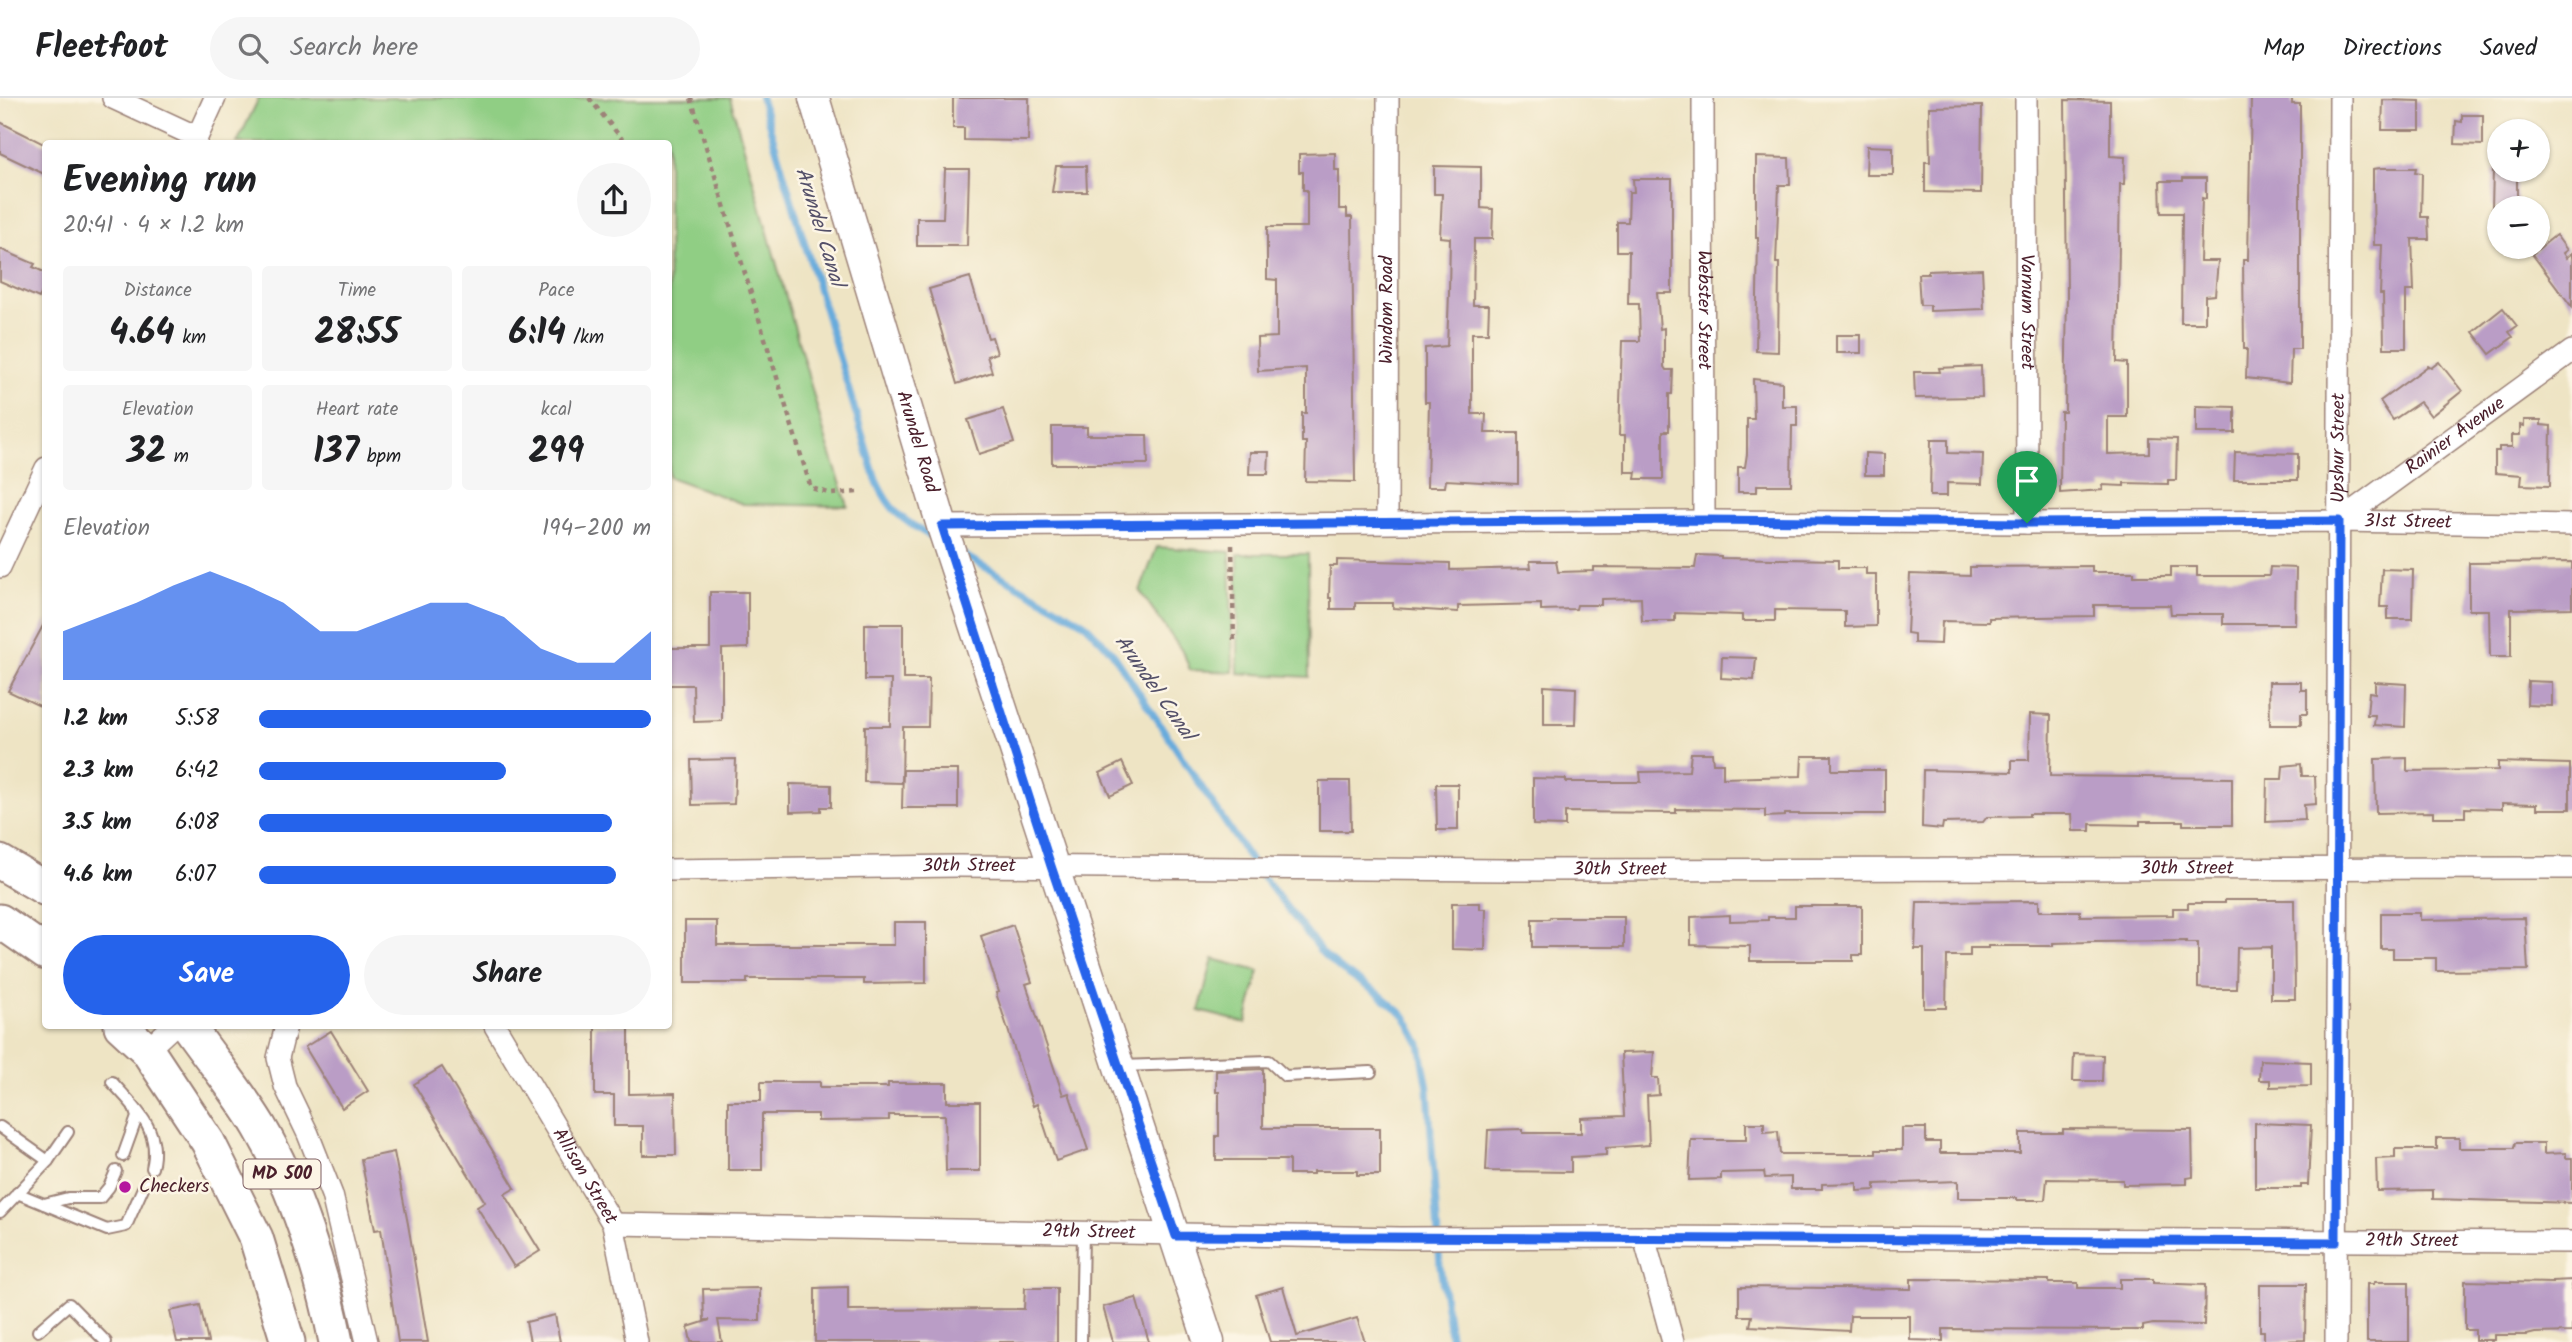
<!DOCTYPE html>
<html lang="en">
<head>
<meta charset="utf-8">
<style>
  :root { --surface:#fff; --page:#f6f6f6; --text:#202124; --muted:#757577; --line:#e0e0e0; --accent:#2563eb }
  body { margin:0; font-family:Kalam,sans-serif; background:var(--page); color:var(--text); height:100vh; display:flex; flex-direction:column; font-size:26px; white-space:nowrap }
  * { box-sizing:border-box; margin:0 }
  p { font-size:23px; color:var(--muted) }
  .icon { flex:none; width:38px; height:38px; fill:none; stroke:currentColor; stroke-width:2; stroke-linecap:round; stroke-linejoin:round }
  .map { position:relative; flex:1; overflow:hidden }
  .side { position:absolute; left:42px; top:42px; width:630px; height:889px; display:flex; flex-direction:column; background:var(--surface); border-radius:7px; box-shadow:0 2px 5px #0004 }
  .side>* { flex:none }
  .fabs { position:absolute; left:2487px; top:21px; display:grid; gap:14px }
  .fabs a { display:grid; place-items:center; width:63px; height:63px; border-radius:50%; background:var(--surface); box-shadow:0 2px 5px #0004; font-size:35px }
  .pin { position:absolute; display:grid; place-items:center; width:60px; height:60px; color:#fff; margin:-72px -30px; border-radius:50% 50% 50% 0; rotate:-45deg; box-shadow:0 0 7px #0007 }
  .pin .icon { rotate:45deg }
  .round { display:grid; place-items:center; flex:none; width:74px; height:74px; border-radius:37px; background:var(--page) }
  .head { display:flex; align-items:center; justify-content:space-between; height:119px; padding:0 21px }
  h1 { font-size:38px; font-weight:800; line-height:52px }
  .metrics { display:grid; grid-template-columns:repeat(3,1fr); gap:10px; height:119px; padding:7px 21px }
  .metrics div { display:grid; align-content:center; border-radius:7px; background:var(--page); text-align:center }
  .metrics b { font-size:35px; font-weight:800 }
  .metrics small { font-size:19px; font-weight:400 }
  .metrics p { font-size:19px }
  .chart { height:196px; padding:14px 21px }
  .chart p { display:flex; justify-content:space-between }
  .chart svg { width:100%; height:126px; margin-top:7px; fill:var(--accent); opacity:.7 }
  .cta { display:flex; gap:14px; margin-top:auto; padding:14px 21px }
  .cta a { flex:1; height:80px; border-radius:42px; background:var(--accent); color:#fff; font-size:28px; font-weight:800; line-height:80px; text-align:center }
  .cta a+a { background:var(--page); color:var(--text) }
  ul { padding:0 21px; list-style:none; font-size:23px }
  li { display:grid; grid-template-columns:112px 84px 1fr; align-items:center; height:52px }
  li i { height:18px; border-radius:9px; background:var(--accent) }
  header { display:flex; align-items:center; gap:42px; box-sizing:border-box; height:98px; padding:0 35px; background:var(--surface); border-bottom:2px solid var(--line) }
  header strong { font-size:33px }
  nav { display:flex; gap:38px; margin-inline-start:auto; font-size:24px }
  .search { width:490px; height:63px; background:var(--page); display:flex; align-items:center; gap:18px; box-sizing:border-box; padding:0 24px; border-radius:38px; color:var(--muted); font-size:26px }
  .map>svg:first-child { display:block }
  .green { fill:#90ce84; stroke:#6d7658; stroke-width:2 }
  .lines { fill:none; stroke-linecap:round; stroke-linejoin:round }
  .stream { stroke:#68abdc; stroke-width:7 }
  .building { fill:#ba9dc6 }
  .lane-casing { stroke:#9c8278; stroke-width:14 }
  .street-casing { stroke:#9c8278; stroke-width:24 }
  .secondary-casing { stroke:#9c8278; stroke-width:33 }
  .primary-casing { stroke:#9c8278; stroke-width:37 }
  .path { stroke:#9c8278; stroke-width:4.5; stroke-dasharray:5 5; stroke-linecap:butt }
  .lane { stroke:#fff; stroke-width:10 }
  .street { stroke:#fff; stroke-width:21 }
  .secondary { stroke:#fff; stroke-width:30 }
  .primary { stroke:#fff; stroke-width:33 }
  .route-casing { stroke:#fff; stroke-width:14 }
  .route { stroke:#2563eb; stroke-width:9 }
  .poi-dot { fill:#b5179e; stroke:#fcf5e5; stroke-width:2.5 }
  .labels { text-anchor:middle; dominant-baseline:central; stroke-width:5; stroke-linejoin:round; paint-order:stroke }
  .shield { fill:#fcf5e5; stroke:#7f5f63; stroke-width:2 }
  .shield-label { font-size:18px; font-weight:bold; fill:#4a1f2b }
  .street-label { font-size:19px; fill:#4a1f2b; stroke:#fcf5e5 }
  .poi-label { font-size:19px; fill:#4a1f2b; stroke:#fcf5e5; text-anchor:start }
  .water-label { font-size:21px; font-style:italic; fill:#545069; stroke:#fcf5e5 }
</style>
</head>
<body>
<header>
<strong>Fleetfoot</strong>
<div class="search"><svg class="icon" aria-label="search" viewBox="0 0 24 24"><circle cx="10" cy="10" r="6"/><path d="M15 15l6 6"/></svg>Search here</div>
<nav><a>Map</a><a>Directions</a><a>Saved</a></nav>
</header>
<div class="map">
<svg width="2572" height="1244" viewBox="0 0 2572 1244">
  <rect width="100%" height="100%" fill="#fcf5e5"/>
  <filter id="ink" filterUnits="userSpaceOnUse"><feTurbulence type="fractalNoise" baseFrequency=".0143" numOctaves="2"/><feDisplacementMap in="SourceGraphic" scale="14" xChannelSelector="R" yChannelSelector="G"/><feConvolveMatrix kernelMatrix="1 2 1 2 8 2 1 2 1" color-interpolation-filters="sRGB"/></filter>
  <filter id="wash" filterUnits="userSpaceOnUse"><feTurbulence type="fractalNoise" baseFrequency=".00686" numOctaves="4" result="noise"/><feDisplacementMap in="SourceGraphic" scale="28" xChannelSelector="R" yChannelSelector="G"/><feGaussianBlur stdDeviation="1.57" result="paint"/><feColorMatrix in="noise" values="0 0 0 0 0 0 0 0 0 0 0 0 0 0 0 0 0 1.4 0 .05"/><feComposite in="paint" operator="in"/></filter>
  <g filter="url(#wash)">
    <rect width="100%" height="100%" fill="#eee4c4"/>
    <g class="green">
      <path d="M259,0H730L827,345L848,408L743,406L669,379L668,46L237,45Z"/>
      <path d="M1157,449L1230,454L1233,574L1190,572L1184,556L1140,493Z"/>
      <path d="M1238,456H1308L1309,579L1238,575Z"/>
      <path d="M1213,861L1259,873L1246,925L1199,913Z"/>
    </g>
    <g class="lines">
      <g class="stream">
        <path d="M761,0L876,382C892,418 905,423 937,442"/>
        <path d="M960,455L1084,525L1112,554L1252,765"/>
        <path d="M1259,774L1323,856L1343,873L1379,896L1405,918L1420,946L1428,991L1440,1168L1451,1244"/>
      </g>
    </g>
    <g id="blocks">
      <g class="building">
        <path d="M953,0H1029L1028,43L964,42V30H953Z"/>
        <path d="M2251,0H2292V6H2300V251H2291L2290,285L2246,280L2247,251H2244L2243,162H2248Z"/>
        <path d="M2065,2L2110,3V58L2125,59L2124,86H2120L2117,264L2127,265V319H2108V356L2149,355V340L2177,341L2176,382H2168V386L2124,385V388L2102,387L2103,392L2060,395L2061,314H2065L2067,197Z"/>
        <path d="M2383,2L2420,3V32H2382Z"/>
        <path d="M1982,8L1981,95L1925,94V64H1930L1929,9Z"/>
        <path d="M2462,17H2483V47L2455,46L2456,23L2462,24Z"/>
        <path d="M0,24L46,47V77L0,55Z"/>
        <path d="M1867,48L1893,49V77H1866Z"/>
        <path d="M1335,55V72H1339V111H1347V119H1352L1355,384L1305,383L1306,344H1302V315H1306V270L1258,273L1257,240L1277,239V182L1267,181V129H1307V92H1303V74H1299V56Z"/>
        <path d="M1756,59L1789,60L1790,87H1779L1776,165H1779L1778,254L1756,253L1758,140H1756Z"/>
        <path d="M1056,68H1086L1087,94H1052Z"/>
        <path d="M1434,68L1481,69V110L1493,111L1492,141H1474L1473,207H1489L1488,235H1472V316H1486L1485,335H1518V386L1446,382L1445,389H1427L1429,304H1425V250L1447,248L1449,195L1450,140L1440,139L1442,96H1434Z"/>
        <path d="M2381,70H2416L2415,74L2422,75L2421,119H2428L2429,141H2412L2414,193H2406V250H2384L2383,196H2380L2382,147H2374L2373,93V71Z"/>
        <path d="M945,71H969L967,148H917V120H943Z"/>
        <path d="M2493,72H2517V107H2512V110H2492Z"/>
        <path d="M2183,80H2206V101L2202,100L2200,163H2218L2215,197L2205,198V225H2181L2182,115H2161L2160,83H2183Z"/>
        <path d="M1633,81H1672V195H1657L1660,231L1664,230V269L1666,272H1673L1672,296H1669V333H1663V381H1635L1636,374H1625V337H1619L1622,243H1640L1639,206H1628L1629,153H1617V124H1628L1629,94H1634Z"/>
        <path d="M2556,137L2567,152L2563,155L2566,160L2572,155V209L2532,156Z"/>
        <path d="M0,151L35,166L33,169L46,175V186L39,200L0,183Z"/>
        <path d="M1982,171L1984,211L1930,213V207H1920L1918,176H1928V173Z"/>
        <path d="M970,179L988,240L992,239L997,255L987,258L992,274L957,286L929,191Z"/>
        <path d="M2503,210L2517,228L2509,234L2513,239L2490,256L2473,234Z"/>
        <rect x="1836" y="237" width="25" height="18"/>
        <path d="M2439,264L2462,293L2431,318L2420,304L2393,322L2380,303L2428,268L2431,270Z"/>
        <path d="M1981,268L1982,299L1915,300L1914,274H1940L1939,270Z"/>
        <path d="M1753,281L1782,284V308H1797V328H1792L1791,387H1757V394H1738V369H1745L1747,356V321H1754Z"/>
        <path d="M2196,308L2235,309V335H2196Z"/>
        <path d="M1003,311L1014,345L979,356L968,322Z"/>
        <path d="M2524,322H2541V327L2551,328L2550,388L2521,387L2522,377L2495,375V353H2499V349H2512V337H2520V327L2524,328Z"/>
        <path d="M1052,329H1087V337H1147L1148,366H1052Z"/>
        <path d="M1931,342H1948V355L1983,356L1982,386L1947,385V398H1930Z"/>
        <path d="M1250,354H1269L1268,376H1249Z"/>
        <path d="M2235,354L2298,356V382H2234Z"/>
        <path d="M1865,355L1884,356V377H1865Z"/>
        <path d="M1697,457L1721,458V460L1838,462V470H1866V476H1876V528L1845,529V513L1775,512V523H1742V517L1675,515V523H1642L1641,500L1601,501V507H1577L1576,511L1541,512V506L1458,508V514L1393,510V505H1355V511H1331V500H1329L1330,468H1337V462L1450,465V472L1531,470L1530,463H1556L1558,474L1594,473V469L1695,470Z"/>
        <path d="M2572,464V510L2511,511V559H2490L2489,512H2469V465Z"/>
        <path d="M2092,468V474H2134V478H2171V469H2197V478H2269L2270,469L2296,470L2295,526H2223V516H2171L2170,507H2094V518L1989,520V524L1942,523L1941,546L1914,545V536L1907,535L1910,476L1970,478V469Z"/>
        <path d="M2382,471L2413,472L2412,521H2388V509H2380Z"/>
        <path d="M710,494H748V550L722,551V623L694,624L693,587H668V550H710Z"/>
        <path d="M46,522V611L8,593Z"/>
        <path d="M865,526H903V581H929L928,629H903L902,685L864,684L865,628H890L891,582H865Z"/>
        <path d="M1722,559L1756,560L1754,582L1721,580Z"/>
        <path d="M2528,583L2552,584V608L2527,607Z"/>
        <path d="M2269,584H2301V592H2307V616H2301V627H2270Z"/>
        <path d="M2375,584L2406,586L2405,629L2374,627L2375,617H2367L2369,594L2375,595Z"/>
        <path d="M1544,588L1576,590L1575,627H1544Z"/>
        <path d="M2030,616L2051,617L2050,678L2232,680V727H2183V723H2140V727L2090,726V733H2073L2072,716H2029V718L1987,719L1983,724L1943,725L1942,731L1922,729L1923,672L2012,674V662H2029Z"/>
        <path d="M1691,655H1712L1713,665H1723V680L1801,678L1802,658H1832V672H1885V716H1785V718L1765,719V712L1676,711V715L1565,714V728L1533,727V680L1566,681V684H1641L1640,674L1689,673Z"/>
        <path d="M2407,660V673L2498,672V664L2570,666V711H2537V706L2502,705V711L2465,710V719H2433V714L2376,715L2375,661Z"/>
        <path d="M736,661L734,706L692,707L691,662Z"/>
        <path d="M1122,664L1133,687L1110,698L1100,675Z"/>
        <path d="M2301,666L2302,678H2315L2316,706L2304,707L2305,722L2266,724L2267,681H2282L2283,668Z"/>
        <path d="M903,672H958V710H902Z"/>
        <path d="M1319,683H1350L1351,733H1319Z"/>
        <path d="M790,686L831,687V709H821V713L790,714Z"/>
        <path d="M1436,686H1458V732H1437Z"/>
        <path d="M2225,802H2294L2295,901H2271V849L2237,850L2236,891H2213L2198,890V845H2186V843L2092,844L2053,845V848H1988V850H1970V858H1947L1946,910H1924V851H1915L1917,804L2039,803V813H2080V818L2173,817V810H2188V805H2225Z"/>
        <path d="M1452,805H1480V811H1486L1485,852L1452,851Z"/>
        <path d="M1795,808H1862V857H1853V863H1750V848L1691,847V819L1730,817V823L1768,822V819H1795Z"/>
        <path d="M2381,815H2420V822L2525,820L2528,872L2436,873V860H2393V851H2381Z"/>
        <path d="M1550,819H1624V849H1532V821H1549Z"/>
        <path d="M685,823H717V847H894V824H926V885L864,886V881H747V885H685Z"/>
        <path d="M1013,827L1032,884L1026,886L1063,997L1069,995L1088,1052L1056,1063L1037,1006L1033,1008L996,895L999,894L981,838Z"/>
        <path d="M595,928H629V996L675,995L676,1057H643V1028H614V997H595Z"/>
        <path d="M331,933L368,993L342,1010L305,949Z"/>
        <path d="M1654,954L1652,980H1658L1659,997L1647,998L1649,1047L1606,1050V1057L1571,1059V1074L1486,1073L1488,1032L1523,1031V1035H1581V1020L1624,1018L1621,955Z"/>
        <path d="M2074,956L2103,957L2102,983H2073Z"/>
        <path d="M2260,962L2311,964V988L2270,989V982H2259Z"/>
        <path d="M442,969L515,1090L505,1096L540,1153L514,1169L477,1109L485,1104L414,986Z"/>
        <path d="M1263,971V1030H1380V1077H1357V1073H1313V1076H1289V1062H1216V1038H1219V994H1216V973Z"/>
        <path d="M761,984H820V989H888V985H947V1004H980V1073H946L945,1017H889V1022L818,1023V1016H762V1072H728V1003H761Z"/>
        <path d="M1746,1025H1764V1034L1778,1033L1780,1056H1876V1052H1902V1030H1926V1044H1940V1055H2020V1035H2063V1031L2192,1032L2193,1079L2187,1080V1086L2123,1087V1082L2047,1081L2045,1102H2016V1100H1958V1083L1875,1086V1092L1857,1093V1085L1822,1086V1091H1791V1079L1765,1080L1764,1074L1721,1075V1081L1689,1082L1691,1042H1746Z"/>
        <path d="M2255,1025L2311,1027L2308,1087H2301V1090H2255Z"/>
        <path d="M2437,1040H2459V1050H2514L2515,1045H2544V1056L2566,1055V1060H2572V1105L2433,1101V1092L2377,1093L2376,1061L2395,1060V1051H2437Z"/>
        <path d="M394,1054L408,1126L428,1244H398L381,1131L375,1132L361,1061Z"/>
        <path d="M1911,1181L2049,1182V1185H2078V1190H2120V1181H2153V1185L2205,1187L2204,1227L2153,1226L2143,1228V1232L1943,1231V1243L1910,1242V1218H1850L1849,1233L1750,1228L1752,1218H1739V1189L1911,1191Z"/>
        <path d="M2572,1182V1234L2535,1235L2527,1237H2494V1242H2475V1232H2465V1183L2552,1185V1183Z"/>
        <path d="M2374,1184H2409V1244H2367V1186H2374Z"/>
        <path d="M2260,1186H2306L2305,1242L2264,1244V1233H2260Z"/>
        <path d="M848,1189V1212L1024,1211L1025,1190H1057V1244H815V1190Z"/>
        <path d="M1283,1189L1297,1238L1357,1220L1365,1244H1270L1256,1197Z"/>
        <path d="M760,1190V1223L718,1222L722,1244H691L688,1229L710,1222H704L703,1191Z"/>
        <path d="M1136,1200L1149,1244H1113L1103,1209Z"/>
        <path d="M200,1207L208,1244H177L170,1213Z"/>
        <path d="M555,1217L560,1244H530L526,1224Z"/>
      </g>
    </g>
  </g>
  <g filter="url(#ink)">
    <use href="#blocks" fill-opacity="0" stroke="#9c8278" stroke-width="2"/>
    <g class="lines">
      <defs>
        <g id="lane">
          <path d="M1121,968L1269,963L1285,978L1371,974"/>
          <path d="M112,984C135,1010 162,1032 152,1070"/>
          <path d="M0,1029L48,1063"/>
          <path d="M123,1058L137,1019L134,1010"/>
          <path d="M17,1095L107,1132L126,1128L146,1083"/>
          <path d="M44,1106L68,1100H100L109,1089L116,1073"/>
          <path d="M0,1114L48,1063L68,1034"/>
          <path d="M38,1233L69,1206L106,1244"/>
          <path d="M1081,1244L1083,1136"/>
        </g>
        <g id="street">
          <path d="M113,0L197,39"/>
          <path id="s1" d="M1703,0L1704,423"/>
          <path id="s2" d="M2026,0L2027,425"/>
          <path d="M194,46L215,0"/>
          <path id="s3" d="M2339,423L2572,253"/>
          <path id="s4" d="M1387,424L1388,0"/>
          <path id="s5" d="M942,428L1704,423L2027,425L2339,423L2572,427"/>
          <path d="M0,469L46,370"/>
          <path id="s6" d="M668,772L958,768L1508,772L2572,770"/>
          <path d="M286,928L278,960L285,988L308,1036L332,1097L367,1244"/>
          <path id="s7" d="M495,928L613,1126L637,1244"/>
          <path d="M147,952L173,928"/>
          <path id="s8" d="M613,1126L1400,1140L1644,1139L2572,1144"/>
          <path d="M1644,1139L1673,1244"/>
          <path id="s9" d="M2336,1244L2340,0"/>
        </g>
        <g id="secondary">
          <path id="s10" d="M814,0L942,428L1209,1244"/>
        </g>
        <g id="primary">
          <path d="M0,764L46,791"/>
          <path d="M0,823L46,855"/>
          <path d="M121,928L147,952L208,1044L256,1140L288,1244"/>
          <path d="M188,928C211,961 238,993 259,1028C295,1089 322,1174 336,1244"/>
        </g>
      </defs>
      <use href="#lane" class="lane-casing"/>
      <use href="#street" class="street-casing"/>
      <use href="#secondary" class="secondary-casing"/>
      <use href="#primary" class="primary-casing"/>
      <g class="path">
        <path d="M589,0L626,46"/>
        <path d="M691,0L811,390L832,396L857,394"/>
        <path d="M1232,447L1234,546"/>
      </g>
      <use href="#lane" class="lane"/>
      <use href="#street" class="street"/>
      <use href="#secondary" class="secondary"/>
      <use href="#primary" class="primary"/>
    </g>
  </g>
  <g class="lines" filter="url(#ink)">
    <defs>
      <path id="route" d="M1704,422L2027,425L2339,423L2336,1144L1176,1138L1051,768L942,428Z"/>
    </defs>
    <use href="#route" class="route-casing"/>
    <use href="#route" class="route"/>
  </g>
  <circle class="poi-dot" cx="125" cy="1089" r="7"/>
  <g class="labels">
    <rect class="shield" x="243.5" y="1061.5" width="77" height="29" rx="5"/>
    <g class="shield-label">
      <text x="282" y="1076">MD 500</text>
    </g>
    <g class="street-label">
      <text stroke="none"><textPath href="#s1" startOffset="212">Webster Street</textPath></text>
      <text stroke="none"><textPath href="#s4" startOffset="212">Windom Road</textPath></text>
      <text stroke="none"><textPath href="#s2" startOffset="214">Varnum Street</textPath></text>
      <text stroke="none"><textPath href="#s3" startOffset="144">Rainier Avenue</textPath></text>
      <text stroke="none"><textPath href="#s10" startOffset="359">Arundel Road</textPath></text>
      <text stroke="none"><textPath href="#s9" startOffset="894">Upshur Street</textPath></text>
      <text stroke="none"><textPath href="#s5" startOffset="1466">31st Street</textPath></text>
      <text stroke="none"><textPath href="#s6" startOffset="301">30th Street</textPath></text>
      <text stroke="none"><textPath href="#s6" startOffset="952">30th Street</textPath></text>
      <text stroke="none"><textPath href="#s6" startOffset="1519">30th Street</textPath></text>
      <text stroke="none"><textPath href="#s7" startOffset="175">Allison Street</textPath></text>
      <text stroke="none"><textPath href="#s8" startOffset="476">29th Street</textPath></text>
      <text stroke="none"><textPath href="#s8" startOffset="1799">29th Street</textPath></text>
    </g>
    <g class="poi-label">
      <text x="139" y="1089">Checkers</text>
    </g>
    <g class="water-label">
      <text transform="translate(819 129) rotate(73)">Arundel Canal</text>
      <text transform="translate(1154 590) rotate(55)">Arundel Canal</text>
    </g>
  </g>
</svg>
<div class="fabs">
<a>+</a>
<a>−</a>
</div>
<div class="pin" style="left:2027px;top:425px;background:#1e9e55"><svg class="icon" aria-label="arrive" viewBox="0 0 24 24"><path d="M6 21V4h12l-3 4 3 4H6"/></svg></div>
<section class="side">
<div class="head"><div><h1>Evening run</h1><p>20:41 · 4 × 1.2 km</p></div><a class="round"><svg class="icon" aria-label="share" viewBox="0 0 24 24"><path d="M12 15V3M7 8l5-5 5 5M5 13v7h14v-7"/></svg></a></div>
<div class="metrics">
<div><p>Distance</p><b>4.64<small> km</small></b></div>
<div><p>Time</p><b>28:55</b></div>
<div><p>Pace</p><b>6:14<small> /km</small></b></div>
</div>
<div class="metrics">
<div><p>Elevation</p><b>32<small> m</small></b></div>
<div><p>Heart rate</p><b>137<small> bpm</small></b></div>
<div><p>kcal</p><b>299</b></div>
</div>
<div class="chart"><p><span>Elevation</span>194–200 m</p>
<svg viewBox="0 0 160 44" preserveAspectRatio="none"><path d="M0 44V27L10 22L20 17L30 11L40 6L50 11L60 17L70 27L80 27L90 22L100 17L110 17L120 22L130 33L140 38L150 38L160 27V44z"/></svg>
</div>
<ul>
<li><b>1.2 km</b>5:58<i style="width:100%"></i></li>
<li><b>2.3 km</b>6:42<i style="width:63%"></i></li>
<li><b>3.5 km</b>6:08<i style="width:90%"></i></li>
<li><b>4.6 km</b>6:07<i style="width:91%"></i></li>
</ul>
<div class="cta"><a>Save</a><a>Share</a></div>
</section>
</div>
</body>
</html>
